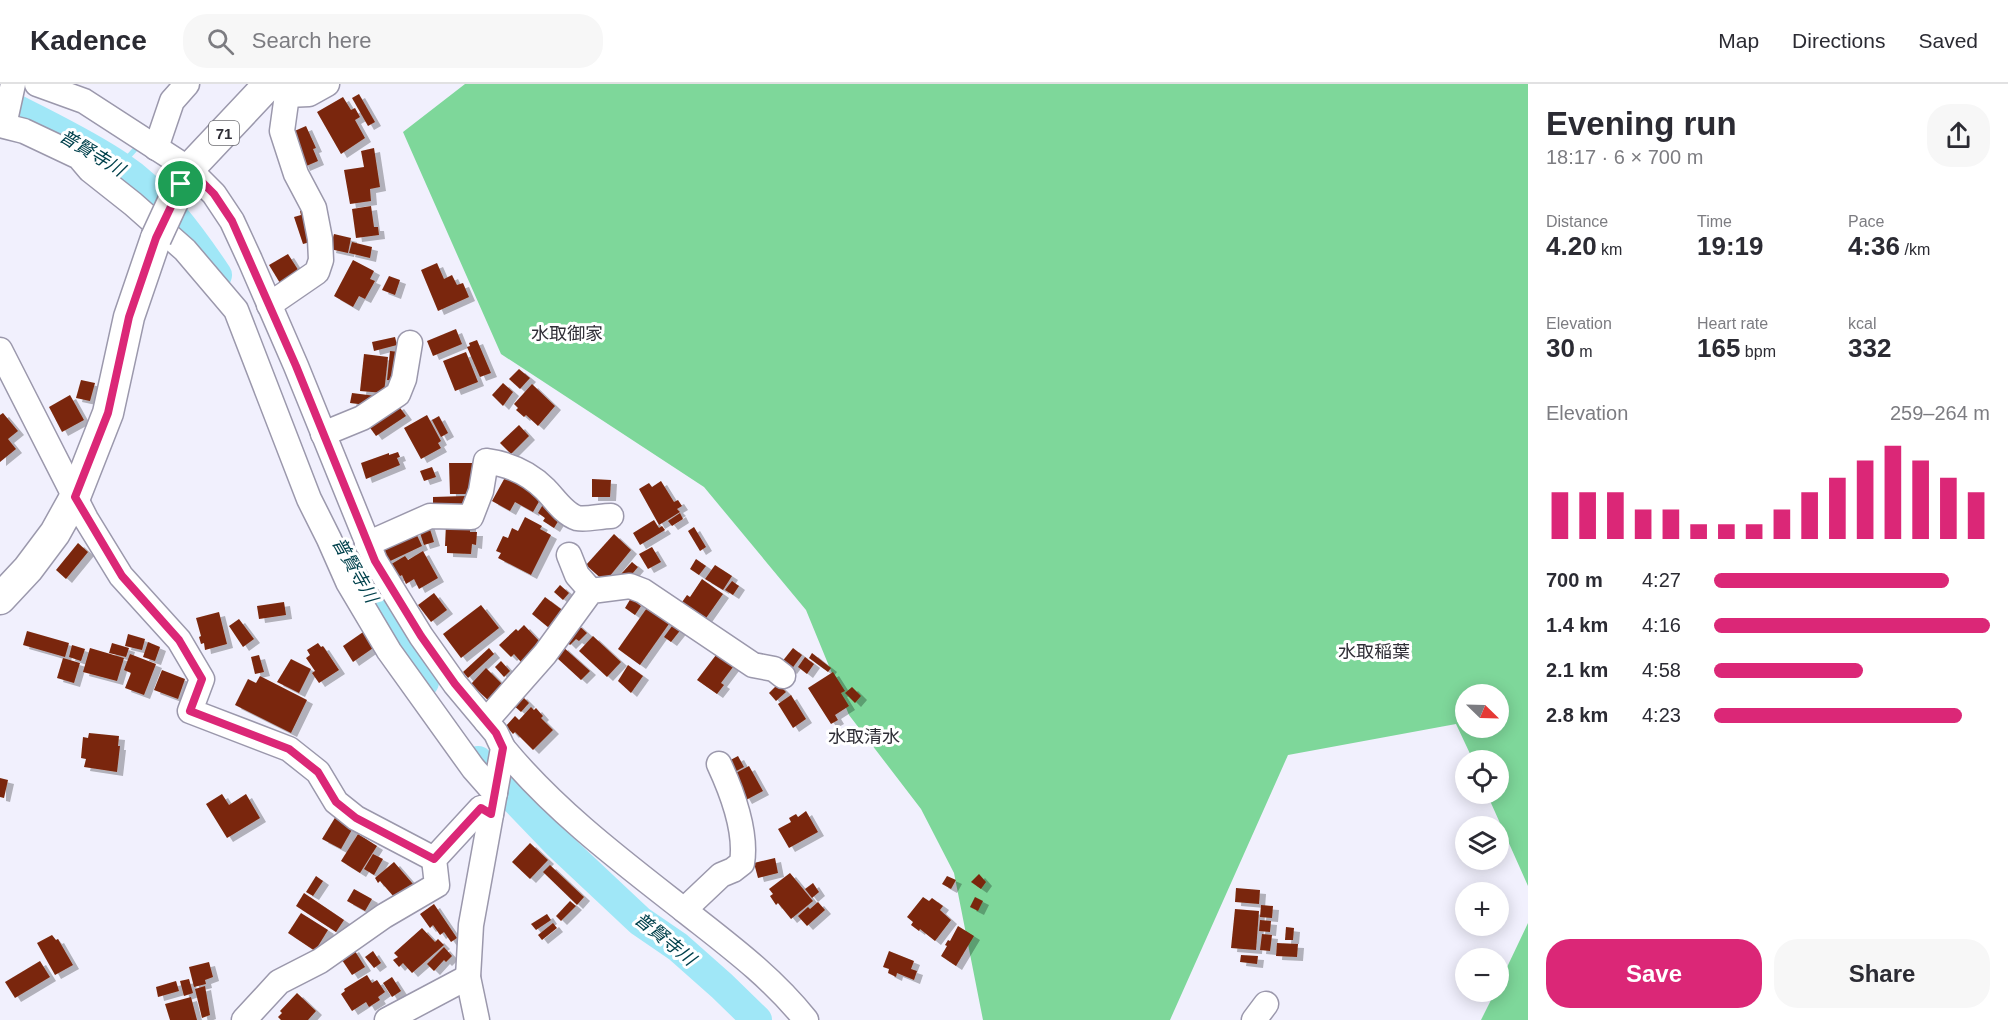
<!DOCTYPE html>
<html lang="en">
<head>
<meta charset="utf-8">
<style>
  :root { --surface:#fff; --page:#f7f7f7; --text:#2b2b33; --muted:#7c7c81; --line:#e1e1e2; --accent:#db2777 }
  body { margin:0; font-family:Arial,"Noto Sans JP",sans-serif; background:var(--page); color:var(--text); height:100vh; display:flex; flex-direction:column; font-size:22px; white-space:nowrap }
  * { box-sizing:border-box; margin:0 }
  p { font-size:20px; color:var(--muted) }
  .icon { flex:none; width:33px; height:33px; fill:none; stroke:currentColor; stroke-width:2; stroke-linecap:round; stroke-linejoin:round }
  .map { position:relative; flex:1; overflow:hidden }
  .panel { display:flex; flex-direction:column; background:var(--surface); width:480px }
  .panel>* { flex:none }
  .needle { width:39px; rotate:113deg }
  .tools { position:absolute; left:1455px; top:600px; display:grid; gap:12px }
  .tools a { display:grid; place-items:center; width:54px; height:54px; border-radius:50%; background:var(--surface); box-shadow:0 3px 15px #0003; font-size:30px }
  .pin { position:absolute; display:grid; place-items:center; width:51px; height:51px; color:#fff; margin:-26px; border:3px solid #fff; border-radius:50%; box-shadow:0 2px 6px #0007 }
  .round { display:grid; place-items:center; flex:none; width:63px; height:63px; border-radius:24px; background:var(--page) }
  .headline { display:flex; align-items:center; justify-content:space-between; height:102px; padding:0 18px }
  h1 { font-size:33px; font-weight:800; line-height:45px }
  .stats { display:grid; grid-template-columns:repeat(3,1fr); gap:9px; height:102px; padding:6px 18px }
  .stats div { display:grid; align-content:center }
  .stats b { font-size:26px; font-weight:800 }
  .stats small { font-size:16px; font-weight:400 }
  .stats p { font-size:16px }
  .chart { height:168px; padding:12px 18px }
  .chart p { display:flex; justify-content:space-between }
  .chart svg { width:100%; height:108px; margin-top:6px; stroke:var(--accent); stroke-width:6 }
  .button { display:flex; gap:12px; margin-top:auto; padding:12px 18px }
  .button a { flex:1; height:69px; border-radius:24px; background:var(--accent); color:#fff; font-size:24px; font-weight:800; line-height:69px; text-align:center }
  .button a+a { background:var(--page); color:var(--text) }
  ul { padding:0 18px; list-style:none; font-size:20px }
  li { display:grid; grid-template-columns:96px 72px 1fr; align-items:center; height:45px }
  li i { height:15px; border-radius:8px; background:var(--accent) }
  header { display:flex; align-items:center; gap:36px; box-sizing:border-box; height:84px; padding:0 30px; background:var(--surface); border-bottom:2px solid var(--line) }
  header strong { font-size:28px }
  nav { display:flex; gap:33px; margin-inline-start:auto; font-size:21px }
  .search { width:420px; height:54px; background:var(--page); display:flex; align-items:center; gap:15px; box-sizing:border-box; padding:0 21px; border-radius:24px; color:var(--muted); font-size:22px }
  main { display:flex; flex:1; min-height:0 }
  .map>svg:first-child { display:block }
  .forest { fill:#7ed79a; fill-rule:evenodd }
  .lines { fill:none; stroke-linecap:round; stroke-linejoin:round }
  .stream { stroke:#a0e7f7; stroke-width:5 }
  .river { stroke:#a0e7f7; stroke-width:30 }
  .building { fill:#7a270a; filter:url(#shadow) }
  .minor-casing { stroke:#9b98ac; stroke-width:27 }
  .major-casing { stroke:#9b98ac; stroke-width:33 }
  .minor { stroke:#fff; stroke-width:24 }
  .major { stroke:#fff; stroke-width:30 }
  .major-bridge-casing { stroke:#9b98ac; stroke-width:33; stroke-linecap:butt }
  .major-bridge { stroke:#fff; stroke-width:30 }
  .route-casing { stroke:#fff; stroke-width:12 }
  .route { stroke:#db2777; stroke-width:8 }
  .labels { text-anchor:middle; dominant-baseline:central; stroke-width:6; stroke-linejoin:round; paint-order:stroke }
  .shield { fill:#fff; stroke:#6d6d72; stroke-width:1.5 }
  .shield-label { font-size:15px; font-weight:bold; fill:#2f2e36 }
  .water-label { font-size:18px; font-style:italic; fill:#00414c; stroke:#fff }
  .neighbourhood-label { font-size:18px; fill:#2f2e36; stroke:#fff }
</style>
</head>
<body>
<header>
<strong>Kadence</strong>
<div class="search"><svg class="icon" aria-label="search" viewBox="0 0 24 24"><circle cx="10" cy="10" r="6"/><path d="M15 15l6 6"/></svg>Search here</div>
<nav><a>Map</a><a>Directions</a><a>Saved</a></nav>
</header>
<main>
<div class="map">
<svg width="1528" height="936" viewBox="0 0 1528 936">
  <defs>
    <filter id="shadow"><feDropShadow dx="6" dy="4" stdDeviation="0" flood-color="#0004"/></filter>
  </defs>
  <rect width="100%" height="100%" fill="#f1f0fd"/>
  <g class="forest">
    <path d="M465,0H1528V802L1487,710H1498V676H1473L1456,640L1288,671L1170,936H983L954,789L921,725L849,631L806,526L704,403L501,270L403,48ZM1466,610H1498V644H1466Z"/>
    <path d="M1528,839V936H1481L1495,908H1498L1499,900Z"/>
  </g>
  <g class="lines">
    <path class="stream" d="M120,82L139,61"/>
    <g class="river">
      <path d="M0,22H10C46,41 85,59 119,82C159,108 191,152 217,191"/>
      <path d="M371,515L424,598"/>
      <path d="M478,677L558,760L640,837L678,863L722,902L757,936"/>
    </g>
  </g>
  <g class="building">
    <path d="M359,10L375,38L368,42L352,14Z"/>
    <path d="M343,13L351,26L355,24L360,33L355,36L365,54L341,70L317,28Z"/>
    <path d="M306,42L316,64L313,65L318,77L304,83L290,49Z"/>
    <path d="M374,64L380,103L370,105L371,117L350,120L344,86L364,83L361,67Z"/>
    <path d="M371,122L374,143H378L379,151L356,154L352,125Z"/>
    <path d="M306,125L314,157L303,160L294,133L301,131L300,127Z"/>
    <path d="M334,150L351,154L348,169L330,165Z"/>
    <path d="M352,158L372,163L370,174L349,169Z"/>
    <path d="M288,170L302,192L283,204L269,181Z"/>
    <path d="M353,176L374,187L370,195L375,197L365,215L359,212L353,223L334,212Z"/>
    <path d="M437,179L444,195L452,191L457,201L463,199L469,213L438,227L421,186Z"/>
    <path d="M389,192L400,196L395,211L382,206Z"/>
    <path d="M456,245L462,260L433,272L427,257Z"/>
    <path d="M395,253L397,261L374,267L372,258Z"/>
    <path d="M477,256L491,289L480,293L467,263L470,262L469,259Z"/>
    <path d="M390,267L402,268L398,297L387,296Z"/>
    <path d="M466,268L478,298L455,307L443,277Z"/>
    <path d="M364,270L388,273L384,309L360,307Z"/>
    <path d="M519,285L530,294L520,305L509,295Z"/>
    <path d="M81,296L95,299L90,317L76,314Z"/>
    <path d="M503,299L513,308L503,322L492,311Z"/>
    <path d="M532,300L555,322L538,342L526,331L524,333L516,326L518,324L514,320Z"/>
    <path d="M352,309L376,312L375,322L350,319Z"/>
    <path d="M70,311L84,336L62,348L49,323Z"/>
    <path d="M398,321L406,332L376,352L368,341Z"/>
    <path d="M3,329L18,347L8,355L16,365L0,378V331Z"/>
    <path d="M427,331L441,357L438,359L441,364L421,375L404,344Z"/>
    <path d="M439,332L448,349L441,353L432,336Z"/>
    <path d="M519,341L529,352L511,370L500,359Z"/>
    <path d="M398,368L400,373L397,374L400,381L366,395L361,379L389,369V371Z"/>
    <path d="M449,379H473L472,410H450Z"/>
    <path d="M432,383L436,393L424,397L420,387Z"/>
    <path d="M508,388L541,414L533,428L515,418L510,427L492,417Z"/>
    <path d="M592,395L611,396L610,413H592Z"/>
    <path d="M661,397L674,418L678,416L682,422L677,425L680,428L659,441L639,405L649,399L652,403Z"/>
    <path d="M465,412V425L433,426V413Z"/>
    <path d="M545,417L562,431L554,444L543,437L545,434L538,429Z"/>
    <path d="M680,429L683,435L672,442L668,437Z"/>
    <path d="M525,433L542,442L540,445L551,451L531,491L498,474L501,469L496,467L503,452L508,454L512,444L518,447Z"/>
    <path d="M654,436L659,444L662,442L665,446L640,461L633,449Z"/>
    <path d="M428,439L434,458L424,461L418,443Z"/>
    <path d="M446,440L470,441V448H477L476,461L472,460L471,470L447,469V462H445Z"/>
    <path d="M694,443L706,463L700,467L688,447Z"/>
    <path d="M415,447L422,462L386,479L381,463Z"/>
    <path d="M614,450L631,466L605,498L586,481Z"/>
    <path d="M78,459L88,468L66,495L56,486Z"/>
    <path d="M652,463L661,478L648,485L639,470Z"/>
    <path d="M423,467L438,494L419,505L414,495L406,500L402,491L395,495L388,482L405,472L408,476Z"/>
    <path d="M696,475L706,482L699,491L690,485Z"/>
    <path d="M632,478L638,483L627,496L621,490Z"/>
    <path d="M715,481L732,492L723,506L705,495Z"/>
    <path d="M702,495L723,510L704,537L680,521L687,511L690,513Z"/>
    <path d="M732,497L739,502L733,511L725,506Z"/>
    <path d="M560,501L569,509L563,516L554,508Z"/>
    <path d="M434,509L447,526L431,538L418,521Z"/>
    <path d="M545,513L565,528L549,544L532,530Z"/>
    <path d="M631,514L641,522L635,531L625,524Z"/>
    <path d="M284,518L286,531L259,535L257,522Z"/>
    <path d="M481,521L499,544L461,574L443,550Z"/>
    <path d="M649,521L671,537L640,581L618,565Z"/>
    <path d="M219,528L227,560L205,566L204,559L201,560L199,553L201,552L196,534Z"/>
    <path d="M239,535L254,555L243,563L229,542Z"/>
    <path d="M675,538L682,544L671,558L664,553Z"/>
    <path d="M576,539L587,549L579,557L576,555L570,561L563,554Z"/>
    <path d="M524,541L541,559L521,578L514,570L511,573L499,561L516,545L518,547Z"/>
    <path d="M366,546L376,562L353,578L343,562Z"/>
    <path d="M27,547L69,559L65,573L23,561Z"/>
    <path d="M128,550L145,555L142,566L125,562Z"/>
    <path d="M593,552L621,578L607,593L579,567Z"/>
    <path d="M148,558L160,563L155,577L143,573Z"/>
    <path d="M112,559L129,564L126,573L109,569Z"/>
    <path d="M318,559L321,563L323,562L339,586L319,599L312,589L315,587L306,574L310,571L307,566Z"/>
    <path d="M72,561L85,565L81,577L69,573Z"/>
    <path d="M562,562L590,587L581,596L557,574L562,569L559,566Z"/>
    <path d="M90,564L124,574L117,597L83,588Z"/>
    <path d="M489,564L494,570L468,594L463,588Z"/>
    <path d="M793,564L802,571L791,586L781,579Z"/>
    <path d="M812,569L831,584L828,588L809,574Z"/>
    <path d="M130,570L156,580L144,611L125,604L131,589L124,586Z"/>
    <path d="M259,571L264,588L255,590L251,573Z"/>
    <path d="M716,571L733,583L721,599L724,601L717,610L697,596Z"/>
    <path d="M805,573L814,580L807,590L798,583Z"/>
    <path d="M63,574L80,579L74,599L57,594Z"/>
    <path d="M291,575L311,585L299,609L277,598Z"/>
    <path d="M501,577L510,587L504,593L495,583Z"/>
    <path d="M628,581L643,592L631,609L618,597Z"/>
    <path d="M486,584L506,604L491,619L471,600Z"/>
    <path d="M162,586L185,595L178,615L154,606Z"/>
    <path d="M833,588L845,607L841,609L849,622L835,631L838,636L831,640L808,604Z"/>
    <path d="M260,592L307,616L291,649L235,621L248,595L256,599Z"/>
    <path d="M778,600L786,608L776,617L769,609Z"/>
    <path d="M852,603L861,612L855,619L845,609Z"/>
    <path d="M521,611L529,619L521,628L512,620Z"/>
    <path d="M791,611L806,635L793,644L778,620Z"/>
    <path d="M531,623L534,626L536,624L543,632L541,634L553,646L533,666L515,648L513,650L506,642L515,632L519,636Z"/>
    <path d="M89,649L119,652L118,662H120L117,688L84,683L86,675L81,674L83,653L88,654Z"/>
    <path d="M738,672L744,683L729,691L723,680Z"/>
    <path d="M749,682L763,707L746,716L732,691Z"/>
    <path d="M0,694L8,696L4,714L0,713Z"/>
    <path d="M222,710L229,721L246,710L260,734L227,754L206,720Z"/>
    <path d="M806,727L818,748L789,764L778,745L791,738L789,734L796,730L798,733Z"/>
    <path d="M336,732L354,742L341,765L322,755Z"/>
    <path d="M358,750L377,762L360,789L341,777Z"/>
    <path d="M530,759L548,776L530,795L512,778Z"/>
    <path d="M373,770L383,775L374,791L364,785Z"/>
    <path d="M775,774L778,789L758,794L754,779Z"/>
    <path d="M394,778L413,800L398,813L396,810L394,813L380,797L378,799L375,794Z"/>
    <path d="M550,781L584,813L577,821L543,788Z"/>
    <path d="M790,789L813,817L791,835L778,819L776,821L770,812L773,810L769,805Z"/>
    <path d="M979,790L986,798L981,805L971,798Z"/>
    <path d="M316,792L323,797L313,812L306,808Z"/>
    <path d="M947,792L956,796L951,805L942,800Z"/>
    <path d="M813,799L819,808L812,814L805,805Z"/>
    <path d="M1236,804L1260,806L1259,820L1235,818Z"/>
    <path d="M354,805L372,815L365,827L347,817Z"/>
    <path d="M304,809L344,836L336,848L296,822Z"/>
    <path d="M923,813L929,817L932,814L943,822L940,826L951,836L935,857L920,845L919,847L911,841L913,838L907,833Z"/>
    <path d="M975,813L983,817L978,827L970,823Z"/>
    <path d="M570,817L576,822L561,837L556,832Z"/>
    <path d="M818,818L825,826L807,842L798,832L808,823L810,825Z"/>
    <path d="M434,820L457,854L451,858L444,848L440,851L433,841L430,844L420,830Z"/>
    <path d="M1261,821L1273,822L1272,834L1260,833Z"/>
    <path d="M1235,825L1259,827L1256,866L1231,864Z"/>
    <path d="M301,829L328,846L315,867L288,849Z"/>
    <path d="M547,830L551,836L536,846L531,840Z"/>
    <path d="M1260,836L1271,837L1270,848L1259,847Z"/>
    <path d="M553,839L557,844L542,856L538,851Z"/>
    <path d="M958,842L974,852L956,882L941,872L947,862L945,861L948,856L950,857Z"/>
    <path d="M1286,843L1294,844L1293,856H1285Z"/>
    <path d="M422,844L435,858L438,855L444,861L412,889L403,879L399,883L393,876L398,873L394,869Z"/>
    <path d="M1262,850L1272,851L1270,867L1260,866Z"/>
    <path d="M52,851L56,856L58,855L73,881L55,891L37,859Z"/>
    <path d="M1277,859L1298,860L1297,873L1276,872Z"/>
    <path d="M444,863L452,872L446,878L444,876L434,887L427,880Z"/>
    <path d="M353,864L365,883L352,891L340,873Z"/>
    <path d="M373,867L381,879L374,884L365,873Z"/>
    <path d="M889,867L914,877L911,885L917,887L914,896L897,889L896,893L888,889L889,885L883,883Z"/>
    <path d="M1241,871L1258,872L1257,880L1240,878Z"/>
    <path d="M40,877L50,893L15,914L5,898Z"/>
    <path d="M209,878L213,893L205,896L206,900L194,903L189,883Z"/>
    <path d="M367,891L372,899L377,896L385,908L378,913L380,916L369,923L366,918L352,927L341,910L345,907L344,905Z"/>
    <path d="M392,893L401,907L392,913L383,899Z"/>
    <path d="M189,895L193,909L184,912L180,897Z"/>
    <path d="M176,897L179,907L158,913L156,903Z"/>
    <path d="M205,902L210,931L202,934L195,905Z"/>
    <path d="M297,909L316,927L308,936H281L278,933L282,929L280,927Z"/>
    <path d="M191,913L197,936H170L165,920Z"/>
  </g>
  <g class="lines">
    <defs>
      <g id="minor">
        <path d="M37,0L84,17L189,85L214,110L232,137L250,176L296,282L375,477L421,552L455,600L496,649L503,664L471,841L468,893L477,936"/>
        <path d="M274,1L287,11L309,10L327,0"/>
        <path d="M0,38L6,32L13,0"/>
        <path d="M0,41L24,47L79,73L90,86L133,120L185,166L236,226L309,415L329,455L348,498L389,567L473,684L495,709"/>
        <path d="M156,64L172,17L187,0"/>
        <path d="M269,221L317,188L321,176L320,155L314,124L296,90L282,47L287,11"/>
        <path d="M0,266L86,435L121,492L179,556L202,595L190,627L289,665L318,688L336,718L356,734L434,775"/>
        <path d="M323,350L362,334L398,310L404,295L410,259"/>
        <path d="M367,460L430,432L471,433L481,407L486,377C508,380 529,389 545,405C554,414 564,430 577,434C586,436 601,432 611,432"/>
        <path d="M569,471L577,491L591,507"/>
        <path d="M486,637L545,570L591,507L630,502L643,507L753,581L774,585L783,592"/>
        <path d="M503,664C555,727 620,776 684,826C727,860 771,892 806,936"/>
        <path d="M684,826L721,791L733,786L742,779C747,748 732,708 719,680"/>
        <path d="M244,936L279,898L320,877L384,832L437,801L434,775L481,724L491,730"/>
        <path d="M387,936L468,893"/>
        <path d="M1254,936L1266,920"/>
      </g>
      <g id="major">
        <path d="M181,100L189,85L269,0"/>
        <path d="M0,515L28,485L55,449L75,413L108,329L129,233L156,154"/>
      </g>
    </defs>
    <use href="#minor" class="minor-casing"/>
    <use href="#major" class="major-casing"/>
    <use href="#minor" class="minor"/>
    <use href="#major" class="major"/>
    <defs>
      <path id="major-bridge" d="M156,154L181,100"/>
    </defs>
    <use href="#major-bridge" class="major-bridge-casing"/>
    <use href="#major-bridge" class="major-bridge"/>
  </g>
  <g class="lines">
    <defs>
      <path id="route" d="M189,85L214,110L232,137L296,282L375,477L421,552L455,600L496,649L503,664L491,730L481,724L434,775L356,734L336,718L318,688L289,665L190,627L202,595L179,556L122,492L75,413L108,329L129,233L156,154Z"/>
    </defs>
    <use href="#route" class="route-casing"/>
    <use href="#route" class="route"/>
  </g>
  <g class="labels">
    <rect class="shield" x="209" y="37" width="30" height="24" rx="4.5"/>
    <g class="shield-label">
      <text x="224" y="49">71</text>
    </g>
    <g class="water-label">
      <text transform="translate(92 69) rotate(31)">普賢寺川</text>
      <text transform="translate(355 486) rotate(60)">普賢寺川</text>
      <text transform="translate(665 855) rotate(39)">普賢寺川</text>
    </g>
    <g class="neighbourhood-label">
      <text x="567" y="250">水取御家</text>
      <text x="1374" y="568">水取稲葉</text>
      <text x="864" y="653">水取清水</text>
    </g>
  </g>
</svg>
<div class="tools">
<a><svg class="needle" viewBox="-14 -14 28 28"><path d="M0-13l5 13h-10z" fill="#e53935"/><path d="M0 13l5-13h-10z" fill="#7c7c81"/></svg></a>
<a><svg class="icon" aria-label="locate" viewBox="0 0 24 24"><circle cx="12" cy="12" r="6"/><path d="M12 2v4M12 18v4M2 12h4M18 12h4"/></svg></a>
<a><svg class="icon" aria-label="layers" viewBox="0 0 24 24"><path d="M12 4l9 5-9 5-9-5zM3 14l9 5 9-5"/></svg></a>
<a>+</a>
<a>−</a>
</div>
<div class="pin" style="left:181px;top:100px;background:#1e9e55"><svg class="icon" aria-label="arrive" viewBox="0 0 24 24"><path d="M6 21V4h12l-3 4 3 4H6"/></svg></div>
</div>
<section class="panel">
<div class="headline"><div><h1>Evening run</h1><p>18:17 · 6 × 700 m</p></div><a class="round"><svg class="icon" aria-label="share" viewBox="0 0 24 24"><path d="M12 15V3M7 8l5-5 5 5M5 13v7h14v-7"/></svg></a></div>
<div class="stats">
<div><p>Distance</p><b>4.20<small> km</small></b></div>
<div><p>Time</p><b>19:19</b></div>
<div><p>Pace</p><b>4:36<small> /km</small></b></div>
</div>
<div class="stats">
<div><p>Elevation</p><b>30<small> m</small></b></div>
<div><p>Heart rate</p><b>165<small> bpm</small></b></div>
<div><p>kcal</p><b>332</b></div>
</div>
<div class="chart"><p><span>Elevation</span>259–264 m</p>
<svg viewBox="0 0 160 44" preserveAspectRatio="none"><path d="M5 44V25M15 44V25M25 44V25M35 44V32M45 44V32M55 44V38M65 44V38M75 44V38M85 44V32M95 44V25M105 44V19M115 44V12M125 44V6M135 44V12M145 44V19M155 44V25"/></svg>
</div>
<ul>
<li><b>700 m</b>4:27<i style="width:85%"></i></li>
<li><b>1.4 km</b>4:16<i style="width:100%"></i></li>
<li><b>2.1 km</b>4:58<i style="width:54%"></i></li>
<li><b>2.8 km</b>4:23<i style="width:90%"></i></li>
</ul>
<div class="button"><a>Save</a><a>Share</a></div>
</section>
</main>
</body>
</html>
